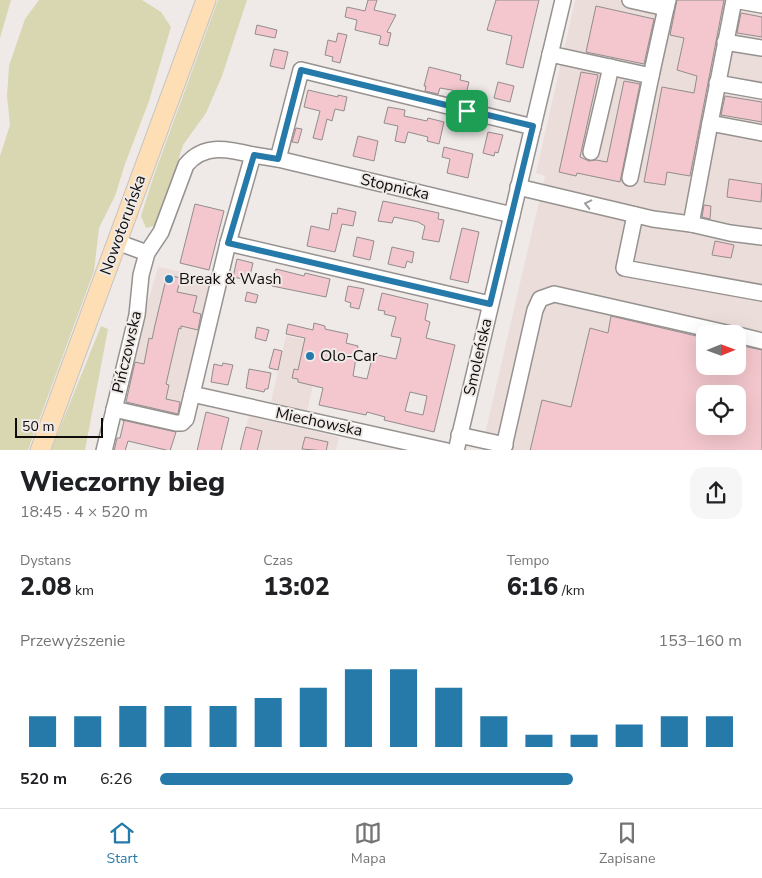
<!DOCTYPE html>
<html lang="pl">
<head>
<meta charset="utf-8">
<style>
  :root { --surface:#fff; --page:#f6f6f6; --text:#202124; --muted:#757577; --line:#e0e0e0; --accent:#267aaa }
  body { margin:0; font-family:"Nunito Sans",sans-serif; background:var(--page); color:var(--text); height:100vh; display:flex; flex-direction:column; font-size:19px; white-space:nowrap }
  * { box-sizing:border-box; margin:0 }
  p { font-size:16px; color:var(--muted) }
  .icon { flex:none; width:28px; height:28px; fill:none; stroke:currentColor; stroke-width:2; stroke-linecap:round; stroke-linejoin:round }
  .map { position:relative; height:450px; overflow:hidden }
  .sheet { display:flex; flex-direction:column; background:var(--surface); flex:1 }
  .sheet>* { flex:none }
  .needle { width:32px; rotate:89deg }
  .fabs { position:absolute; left:696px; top:325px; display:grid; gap:10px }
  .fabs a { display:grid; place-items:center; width:50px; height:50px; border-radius:10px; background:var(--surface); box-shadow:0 5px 20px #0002; font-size:25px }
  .scale { position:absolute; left:15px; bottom:12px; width:88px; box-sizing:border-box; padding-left:5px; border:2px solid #0f0d0c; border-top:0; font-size:14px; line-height:18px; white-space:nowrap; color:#0f0d0c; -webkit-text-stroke:4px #efeae8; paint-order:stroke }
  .pin { position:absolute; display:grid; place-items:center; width:42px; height:42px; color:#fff; margin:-21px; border-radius:10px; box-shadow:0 2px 8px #0006 }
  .round { display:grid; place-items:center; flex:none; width:52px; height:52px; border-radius:15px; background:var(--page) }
  .head { display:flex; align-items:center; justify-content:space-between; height:85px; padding:0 20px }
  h1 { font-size:28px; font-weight:800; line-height:38px }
  .stats { display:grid; grid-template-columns:repeat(3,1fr); gap:8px; height:85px; padding:5px 20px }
  .stats div { display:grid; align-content:center }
  .stats b { font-size:25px; font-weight:800 }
  .stats small { font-size:14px; font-weight:400 }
  .stats p { font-size:14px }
  .chart { height:140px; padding:10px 20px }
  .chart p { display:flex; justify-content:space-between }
  .chart svg { width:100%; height:90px; margin-top:5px; stroke:var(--accent); stroke-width:6 }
  ul { padding:0 20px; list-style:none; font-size:16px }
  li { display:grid; grid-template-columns:80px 60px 1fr; align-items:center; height:38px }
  li i { height:12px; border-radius:6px; background:var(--accent) }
  .menu { display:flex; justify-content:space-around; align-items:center; height:70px; border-top:1px solid var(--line); background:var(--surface); font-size:14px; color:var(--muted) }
  .menu a { display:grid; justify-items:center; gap:2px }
  .menu .selected { color:var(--accent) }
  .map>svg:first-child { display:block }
  .built { fill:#ebddd9; fill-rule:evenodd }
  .green { fill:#d8d7b2 }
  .building { fill:#f3c7cd; stroke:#928d8d; fill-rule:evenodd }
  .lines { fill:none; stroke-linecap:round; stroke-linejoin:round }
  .minor-casing { stroke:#969290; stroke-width:18 }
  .major-casing { stroke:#c5c5c5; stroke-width:21 }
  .minor { stroke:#fff; stroke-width:15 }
  .major { stroke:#fddeb5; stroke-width:19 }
  .oneway { stroke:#9f9e9e }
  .route-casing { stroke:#fff; stroke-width:10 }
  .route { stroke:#267aaa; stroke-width:6 }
  .poi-dot { fill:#267aaa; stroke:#efeae8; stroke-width:2 }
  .labels { text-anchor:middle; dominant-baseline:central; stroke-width:4; stroke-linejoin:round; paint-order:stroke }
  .street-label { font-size:16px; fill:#0f0d0c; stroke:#efeae8 }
  .poi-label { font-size:16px; fill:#0f0d0c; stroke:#efeae8; text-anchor:start }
</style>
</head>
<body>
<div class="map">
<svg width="762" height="451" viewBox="0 0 762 451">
  <rect width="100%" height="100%" fill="#efeae8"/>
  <g class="built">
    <path d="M577,0H762V450L481,451L545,176L536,173L575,1ZM705,334H738V366H705ZM705,394H738V426H705Z"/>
    <path d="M158,267L212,278L178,420L125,408L133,376L128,374L131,361Z"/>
    <path d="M286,336L322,343L307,412L271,402Z"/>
    <path d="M249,416L339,437L336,450L240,451Z"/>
  </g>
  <g class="green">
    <path d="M0,0H11L0,38Z"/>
    <path d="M39,0H142L161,12L171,27L149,101L125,164L115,196L99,228L94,271L28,450H0V156L10,125L7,96L9,66L25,19Z"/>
    <path d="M218,0H247L222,76L206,113L183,145L158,225L146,228L141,216L153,178Z"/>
    <path d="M101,326L108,329L85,450H51Z"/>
  </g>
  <g class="building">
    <path d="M368,0H377L374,10L396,15L387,32L391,33L388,46L379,44L381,36L355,30L357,20L345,17L347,7L365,11Z"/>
    <path d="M496,0H539L523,68L506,64L512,36L487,30Z"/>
    <path d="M677,0H724L690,176L667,172L665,185L644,182L662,87L694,93L697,76L677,70L684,38L670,35Z"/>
    <path d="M596,6L654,19L644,64L586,52Z"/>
    <path d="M741,13L762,17V37L737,33Z"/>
    <path d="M257,25L277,30L275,38L255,34Z"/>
    <path d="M338,33L347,35L340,63L332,61L333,57L325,55L328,40L336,42Z"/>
    <path d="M274,49L288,52L284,69L270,66Z"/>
    <path d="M429,67L461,75L460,80L469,82L465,98L456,96L457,91L440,88L438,94L425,91L426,86H424Z"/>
    <path d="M581,72L598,75L580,157L589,161L596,160L607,162L624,81L640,84L620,182L577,173L576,176L559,172Z"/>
    <path d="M498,82L514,86L510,102L494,98Z"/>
    <path d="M308,90L338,97V95L347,97L344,111L335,109L332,121L327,119L322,140L313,138L320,111L304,107Z"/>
    <path d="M725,96L762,102V122L721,115Z"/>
    <path d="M388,107L405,110L404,116L427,121L428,118L444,122L439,144L427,141L428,137L408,132L405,143L395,141L398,126L384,123Z"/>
    <path d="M296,128L302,129L298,143L292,142Z"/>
    <path d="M488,132L503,135L498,153L495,152L494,156L483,153Z"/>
    <path d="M358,136L378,141L374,161L353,156Z"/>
    <path d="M444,147L473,154L468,178L447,173L450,159L442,157Z"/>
    <path d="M729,179L762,184L761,202L727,197Z"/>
    <path d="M383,201L439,213L438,219L444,220L439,242L422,239L425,226L418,222L394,217L392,223L378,221Z"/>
    <path d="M195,204L224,211L209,270L180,263Z"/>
    <path d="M704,205L711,206L710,219L702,217Z"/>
    <path d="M338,208L356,212L353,226L342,224L335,252L307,246L311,226L329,230L332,213L337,214Z"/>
    <path d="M462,228L479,232L468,283L450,279Z"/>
    <path d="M357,237L374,241L370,260L353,256Z"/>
    <path d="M715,241L734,245L731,258L712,255Z"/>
    <path d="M392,247L414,252L412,263L407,261L405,268L388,264Z"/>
    <path d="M237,259L253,263L249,280L233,277Z"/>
    <path d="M276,269L304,276L305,273L330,279L326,297L272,286Z"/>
    <path d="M167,275L181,278L177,292L197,296L193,312L201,314L198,330L181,326V329L179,328L166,384L169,385L166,399L180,402L178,414L126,402L135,362L144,364L149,338L152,339L155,325Z"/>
    <path d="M348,286L364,289L359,309L350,307L351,303L345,301Z"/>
    <path d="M247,292L258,295L256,303L245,301Z"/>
    <path d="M382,293L428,304L425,320L430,322L426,338L455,345L434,432L384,420L385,417L367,412L366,415L319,405L323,388L298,382V379L292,378L294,369L298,370L305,338L286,334L288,324L313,330L314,323L325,326V329L348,334L346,343L358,346L353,376L367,379L373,354L396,359L401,338L391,336L396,317L384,314L385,311L378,310ZM410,392L427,396L423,415L405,411Z"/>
    <path d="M611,316L705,338V366H738V345L762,350V451H530L542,400L571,407L590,328L608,333ZM705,394H738V426H705Z"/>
    <path d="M257,327L269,330L266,341L255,338Z"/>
    <path d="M274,349L282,351L278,370L269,368Z"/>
    <path d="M223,363L233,365L228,385L211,382L214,364L222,366Z"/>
    <path d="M249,369L271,373L268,389H265L264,392L246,388Z"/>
    <path d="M206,412L229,418L221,451H197Z"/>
    <path d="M122,420L176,432L170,451L128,441L125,451H114L117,438H120L124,421Z"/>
    <path d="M246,427L262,431L257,451H240Z"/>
    <path d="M305,437L328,442L326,451L302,449Z"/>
  </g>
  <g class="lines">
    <defs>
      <g id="minor">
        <path d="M630,0L666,8L668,0"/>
        <path d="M762,5L734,0L710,123L762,133"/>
        <path d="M725,42L762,48"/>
        <path d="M550,54L651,76L666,8"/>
        <path d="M717,83L762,91"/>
        <path d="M591,152L611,67"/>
        <path d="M278,159L512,215"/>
        <path d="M630,178L651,76"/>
        <path d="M518,187L653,219L691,224L710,123"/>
        <path d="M635,215L624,268L762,293"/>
        <path d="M691,224L730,233L762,237"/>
        <path d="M117,242L147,253"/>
        <path d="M228,243L490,304"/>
        <path d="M738,335L762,341"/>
        <path d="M192,394L447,451"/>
        <path d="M114,409L176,423H182L186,419L228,243L253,155L278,159L301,70L533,127"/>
        <path d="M459,435L505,445"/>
        <path d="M104,451L137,315L141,275L147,253L161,232L186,165C204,143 229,149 253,155"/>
        <path d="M456,451L563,0"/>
        <path d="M503,451L535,310L540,299L554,294L731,334"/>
      </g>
      <path id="major" d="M40,451L206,0"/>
    </defs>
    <use href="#minor" class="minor-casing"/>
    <use href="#major" class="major-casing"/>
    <use href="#minor" class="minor"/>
    <use href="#major" class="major"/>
  </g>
  <defs><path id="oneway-chevron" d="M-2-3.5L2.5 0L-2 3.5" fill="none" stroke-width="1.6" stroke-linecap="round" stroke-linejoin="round" transform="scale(1.25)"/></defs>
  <use class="oneway" href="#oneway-chevron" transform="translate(588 204) rotate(-167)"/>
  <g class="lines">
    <defs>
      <path id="route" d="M301,70L533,126L490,304L228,243L254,155L278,159Z"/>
    </defs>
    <use href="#route" class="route-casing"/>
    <use href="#route" class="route"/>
  </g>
  <g class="poi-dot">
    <circle cx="169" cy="279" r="5"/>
    <circle cx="310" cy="356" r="5"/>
  </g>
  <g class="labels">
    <g class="street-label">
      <text transform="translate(395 187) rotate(13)">Stopnicka</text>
      <text transform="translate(123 225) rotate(-70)">Nowotoruńska</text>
      <text transform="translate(127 352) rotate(-77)">Pińczowska</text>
      <text transform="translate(478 357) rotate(-77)">Smoleńska</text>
      <text transform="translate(319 422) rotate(12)">Miechowska</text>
    </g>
    <g class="poi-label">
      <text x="179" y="279">Break &amp; Wash</text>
      <text x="320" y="356">Olo-Car</text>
    </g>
  </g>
</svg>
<div class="fabs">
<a><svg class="needle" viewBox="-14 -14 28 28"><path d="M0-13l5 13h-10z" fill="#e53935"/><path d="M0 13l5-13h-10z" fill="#757577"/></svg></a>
<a><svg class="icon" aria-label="locate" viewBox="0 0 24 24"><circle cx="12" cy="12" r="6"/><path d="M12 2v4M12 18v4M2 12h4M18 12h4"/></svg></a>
</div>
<div class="scale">50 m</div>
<div class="pin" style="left:467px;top:111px;background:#1e9e55"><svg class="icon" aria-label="arrive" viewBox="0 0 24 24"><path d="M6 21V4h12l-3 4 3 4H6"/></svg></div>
</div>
<section class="sheet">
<div class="head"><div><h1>Wieczorny bieg</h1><p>18:45 · 4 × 520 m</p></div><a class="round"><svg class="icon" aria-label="share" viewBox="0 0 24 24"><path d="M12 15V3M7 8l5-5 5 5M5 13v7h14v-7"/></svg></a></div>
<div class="stats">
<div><p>Dystans</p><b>2.08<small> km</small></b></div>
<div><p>Czas</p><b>13:02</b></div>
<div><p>Tempo</p><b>6:16<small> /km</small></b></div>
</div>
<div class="chart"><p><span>Przewyższenie</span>153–160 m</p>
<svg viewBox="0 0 160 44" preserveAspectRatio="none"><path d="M5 44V29M15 44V29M25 44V24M35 44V24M45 44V24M55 44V20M65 44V15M75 44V6M85 44V6M95 44V15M105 44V29M115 44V38M125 44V38M135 44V33M145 44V29M155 44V29"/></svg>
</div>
<ul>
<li><b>520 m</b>6:26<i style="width:71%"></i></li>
</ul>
</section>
<nav class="menu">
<a class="selected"><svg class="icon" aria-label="home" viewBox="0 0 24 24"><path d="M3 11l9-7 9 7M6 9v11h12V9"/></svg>Start</a>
<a><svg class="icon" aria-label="map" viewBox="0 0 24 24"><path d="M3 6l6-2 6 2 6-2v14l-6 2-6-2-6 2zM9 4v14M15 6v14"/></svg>Mapa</a>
<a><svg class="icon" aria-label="saved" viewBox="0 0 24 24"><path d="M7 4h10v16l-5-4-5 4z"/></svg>Zapisane</a>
</nav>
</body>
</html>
